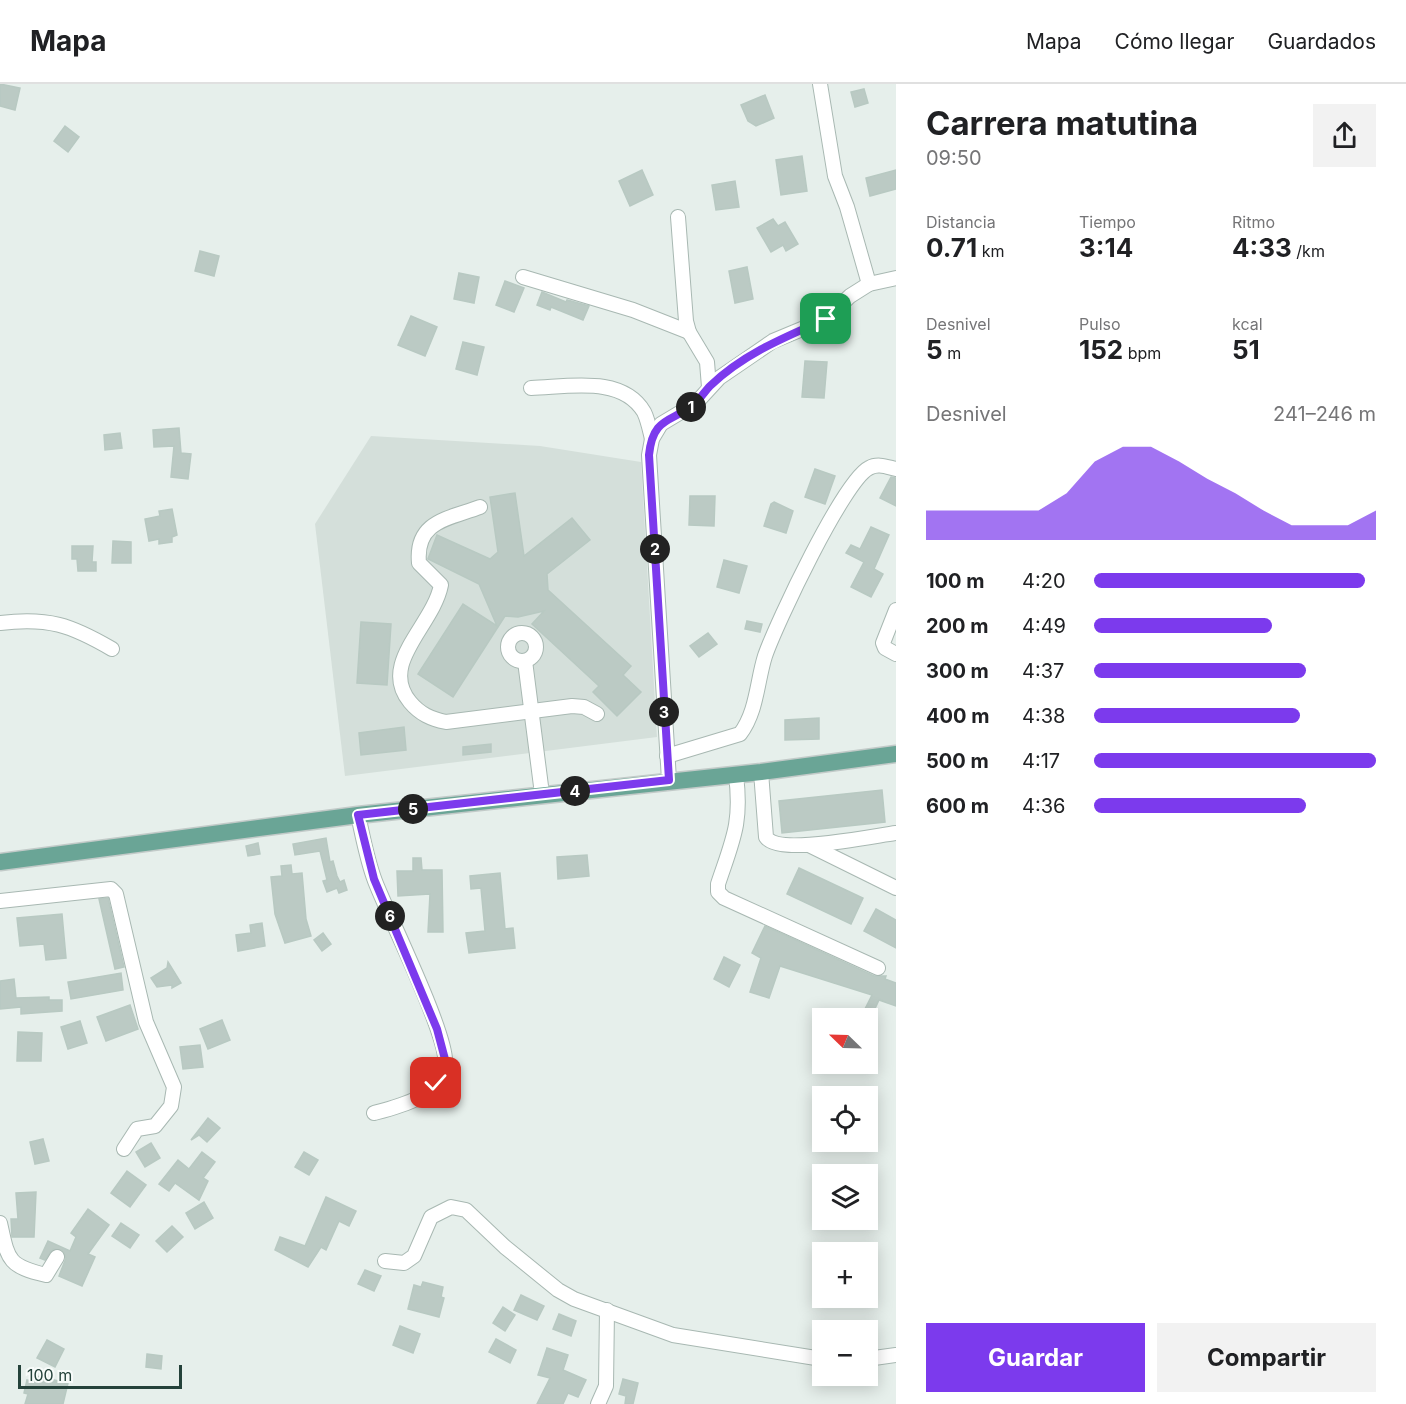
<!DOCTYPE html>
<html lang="es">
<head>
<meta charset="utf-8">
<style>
  :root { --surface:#fff; --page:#f2f2f2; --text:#202124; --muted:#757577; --line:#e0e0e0; --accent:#7c3aed }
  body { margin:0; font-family:Inter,sans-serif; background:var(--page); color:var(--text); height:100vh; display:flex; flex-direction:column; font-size:22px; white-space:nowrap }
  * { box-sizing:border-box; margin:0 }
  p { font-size:20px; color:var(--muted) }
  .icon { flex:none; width:33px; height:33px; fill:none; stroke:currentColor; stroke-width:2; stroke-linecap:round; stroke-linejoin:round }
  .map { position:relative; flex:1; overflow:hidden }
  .details { display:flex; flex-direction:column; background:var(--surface); width:510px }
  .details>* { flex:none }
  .needle { width:39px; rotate:293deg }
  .controls { position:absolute; left:812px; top:924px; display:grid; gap:12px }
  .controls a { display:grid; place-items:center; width:66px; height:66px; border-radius:0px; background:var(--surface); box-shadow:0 3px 15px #0003; font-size:30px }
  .scale { position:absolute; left:18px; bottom:15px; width:164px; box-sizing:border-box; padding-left:6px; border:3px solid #24423a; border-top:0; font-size:16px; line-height:21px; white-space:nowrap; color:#24423a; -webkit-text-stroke:4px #f7fbf9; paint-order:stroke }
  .pin { position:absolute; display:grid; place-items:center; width:51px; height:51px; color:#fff; margin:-26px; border-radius:12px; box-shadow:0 3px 9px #0006 }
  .km { position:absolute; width:30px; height:30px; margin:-15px; border-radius:50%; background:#222; color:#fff; font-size:16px; line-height:30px; text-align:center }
  .round { display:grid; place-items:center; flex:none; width:63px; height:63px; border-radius:0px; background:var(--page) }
  .summary { display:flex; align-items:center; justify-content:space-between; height:102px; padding:0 30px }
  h1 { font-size:33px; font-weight:700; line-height:45px }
  .stats { display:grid; grid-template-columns:repeat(3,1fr); gap:9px; height:102px; padding:6px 30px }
  .stats div { display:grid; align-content:center }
  .stats b { font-size:26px; font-weight:700 }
  .stats small { font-size:16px; font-weight:400 }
  .stats p { font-size:16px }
  .chart { height:168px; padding:12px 30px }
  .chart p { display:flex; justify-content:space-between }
  .chart svg { width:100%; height:108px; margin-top:6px; fill:var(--accent); opacity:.7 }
  .action { display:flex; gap:12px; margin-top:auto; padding:12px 30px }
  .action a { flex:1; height:69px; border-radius:0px; background:var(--accent); color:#fff; font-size:24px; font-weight:700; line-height:69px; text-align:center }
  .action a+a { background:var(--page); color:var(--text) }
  ul { padding:0 30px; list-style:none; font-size:20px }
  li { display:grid; grid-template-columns:96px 72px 1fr; align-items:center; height:45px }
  li i { height:15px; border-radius:8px; background:var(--accent) }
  header { display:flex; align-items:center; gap:36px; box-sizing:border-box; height:84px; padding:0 30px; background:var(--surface); border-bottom:2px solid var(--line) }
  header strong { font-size:28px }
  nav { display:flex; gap:33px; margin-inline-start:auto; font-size:21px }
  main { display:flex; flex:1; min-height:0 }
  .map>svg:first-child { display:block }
  .built { fill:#d4dfda }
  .building { fill:#bbcac4; stroke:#b8c9c2; stroke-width:1.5 }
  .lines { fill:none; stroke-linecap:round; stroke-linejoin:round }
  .minor-casing { stroke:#a8b8b2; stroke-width:16 }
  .major-casing { stroke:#c2cac8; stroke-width:19 }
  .minor { stroke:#fff; stroke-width:14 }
  .major { stroke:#6aa596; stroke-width:16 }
  .route-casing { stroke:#fff; stroke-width:12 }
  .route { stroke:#7c3aed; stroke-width:8 }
</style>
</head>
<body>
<header>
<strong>Mapa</strong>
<nav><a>Mapa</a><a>Cómo llegar</a><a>Guardados</a></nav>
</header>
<main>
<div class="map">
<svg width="896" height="1320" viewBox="0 0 896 1320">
  <rect width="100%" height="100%" fill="#e6efeb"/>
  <path class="built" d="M371,352L540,362L641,378L657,653L345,692L315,440Z"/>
  <g class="building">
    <path d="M0,0L20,4L15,26L0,22Z"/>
    <path d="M864,5L868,19L855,23L851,8Z"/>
    <path d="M765,11L774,34L756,42L748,37L741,21Z"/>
    <path d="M65,42L79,53L68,68L54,57Z"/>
    <path d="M802,72L807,107L781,111L776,76Z"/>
    <path d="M642,86L653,111L630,122L619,97Z"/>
    <path d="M896,86V105L870,112L866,94Z"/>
    <path d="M735,97L739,123L716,126L712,101Z"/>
    <path d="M773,135L778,142L785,138L798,160L786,167L783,161L771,168L757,144Z"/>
    <path d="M200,167L219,172L214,192L195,187Z"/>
    <path d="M747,183L753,215L735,219L729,187Z"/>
    <path d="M459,189L479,193L474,219L454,215Z"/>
    <path d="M505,197L524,204L514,228L496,221Z"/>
    <path d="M542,208L566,218L567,216L589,222L583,236L551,223L550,226L537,221Z"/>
    <path d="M411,232L437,243L425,272L398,261Z"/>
    <path d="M463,258L484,263L477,291L456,285Z"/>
    <path d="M805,277L827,278L824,314L802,313Z"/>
    <path d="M179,344L181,369L191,370L188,395L171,393L174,362L154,363L153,346Z"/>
    <path d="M120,349L122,364L105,366L104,351Z"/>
    <path d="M815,385L835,392L825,420L805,413Z"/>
    <path d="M891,393L896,394V422L880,414Z"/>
    <path d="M515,409L524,472L572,434L590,456L547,490L548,506L631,582L623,591L641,608L617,632L593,608L599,602L532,540L544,527L518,533L505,532L453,613L418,590L463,520L497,542L479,500L428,475L437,451L490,475L498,468L490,413Z"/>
    <path d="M690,412H715L714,442L689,441Z"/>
    <path d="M774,418L793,427L786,449L764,442L771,420Z"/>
    <path d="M172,425L177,451L172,453V458L159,460V455L149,457L145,435L160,432L159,427Z"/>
    <path d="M871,443L889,451L874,485L883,490L871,513L851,503L864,478L846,469L851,461L860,465Z"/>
    <path d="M113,457L131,458V479H112Z"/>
    <path d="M72,462H93L92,478H96V487H78L77,475H72Z"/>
    <path d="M724,476L747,482L739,509L717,503Z"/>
    <path d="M747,537L762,540L760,548L745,545Z"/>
    <path d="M361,538L391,540L387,601L357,599Z"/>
    <path d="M708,549L717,560L699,573L690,562Z"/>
    <path d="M819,634V655L785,656V636Z"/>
    <path d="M404,643L406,666L361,671L359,649Z"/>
    <path d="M491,660V668L463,671V663Z"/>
    <path d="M882,706L885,738L782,749L779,717Z"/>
    <path d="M326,754L330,778L333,777L337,792L340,798L344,796L347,806L339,809L337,804L327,808L323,797L327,796L320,767L295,771L293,760Z"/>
    <path d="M258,759L260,770L248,772L246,762Z"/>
    <path d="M587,771L589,792L558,795L557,773Z"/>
    <path d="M413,774H421L422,786H442L443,848H428L430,810L398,812L397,787H413Z"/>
    <path d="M291,781L292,790L302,789L306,835L311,852L285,859L275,830L271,793L282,792L281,782Z"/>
    <path d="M799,784L863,814L851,840L787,810Z"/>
    <path d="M500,789L505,845L513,844L515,864L469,869L466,849L485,847L481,804L471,805L470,792Z"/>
    <path d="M108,814L124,883L115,885L99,815Z"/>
    <path d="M876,825L896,836V864L864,847Z"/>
    <path d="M62,830L66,874L46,876L44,860L20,862L17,834Z"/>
    <path d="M262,839L265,862L238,867L236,851L251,849L250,841Z"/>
    <path d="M765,842L874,892H886L885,895L896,899V922L879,916L872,931L864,927L872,911L780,882L769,914L750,908L761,874L752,869Z"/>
    <path d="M323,849L331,860L322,867L314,856Z"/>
    <path d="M724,873L740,881L729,903L714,895Z"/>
    <path d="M168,878L181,899L172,904V901L157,903L151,894L167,884Z"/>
    <path d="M121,889L123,906L71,915L68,898Z"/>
    <path d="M14,895L16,914L49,913V916H62V927L21,930V923L0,925V897Z"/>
    <path d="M130,921L138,945L106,957L97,933Z"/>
    <path d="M222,936L230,956L208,965L200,945Z"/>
    <path d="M80,937L87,959L68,965L61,943Z"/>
    <path d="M18,948L42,949L41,977H17Z"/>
    <path d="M200,961L203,983L183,985L180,963Z"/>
    <path d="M208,1034L220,1044L207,1058L199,1051L191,1056Z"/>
    <path d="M43,1055L49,1077L35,1080L30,1058Z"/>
    <path d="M151,1059L160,1074L145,1083L136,1068Z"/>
    <path d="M202,1068L215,1078L203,1094L208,1097L199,1116L175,1099L169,1107L159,1100L178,1076L189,1085Z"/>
    <path d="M304,1068L318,1076L309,1091L295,1083Z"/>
    <path d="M127,1087L146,1101L130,1123L111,1109Z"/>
    <path d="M36,1108L34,1153H12L11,1135H18L16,1109Z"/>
    <path d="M326,1113L356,1127L349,1142L339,1137L326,1166L321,1163L308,1183L275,1166L280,1153L305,1162Z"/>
    <path d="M204,1118L213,1134L195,1145L186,1129Z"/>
    <path d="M88,1125L109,1141L88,1170L95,1173L82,1202L59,1192L66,1174L62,1166L53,1165L45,1176L40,1174L48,1157L70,1167L76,1153L71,1149Z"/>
    <path d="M121,1139L139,1151L130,1164L112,1152Z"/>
    <path d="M172,1142L183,1153L167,1168L156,1157Z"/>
    <path d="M365,1186L381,1192L374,1207L358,1200Z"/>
    <path d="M423,1198L443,1203L441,1213L444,1214L439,1233L408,1225L414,1201L421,1203Z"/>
    <path d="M521,1211L544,1222L537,1236L514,1226Z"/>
    <path d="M503,1223L515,1231L505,1247L493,1239Z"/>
    <path d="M559,1230L576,1237L571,1252L553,1245Z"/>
    <path d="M400,1242L420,1250L413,1269L393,1261Z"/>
    <path d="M496,1255L516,1266L510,1279L489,1268Z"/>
    <path d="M47,1256L64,1265L55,1283L37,1274Z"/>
    <path d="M547,1264L568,1271L563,1286L586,1296L578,1313L568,1309L563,1320H537L550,1294L538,1291Z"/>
    <path d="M147,1270L162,1272L161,1285L146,1283Z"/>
    <path d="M32,1291L68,1299L63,1320H25L28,1310L24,1309L27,1296L31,1297Z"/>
    <path d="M623,1295L638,1299L633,1320H625L626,1312L619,1310Z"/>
  </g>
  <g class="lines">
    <defs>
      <g id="minor">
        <path d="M820,0L835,92L847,123L869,200"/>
        <path d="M678,133L686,237L689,248L707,278L709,303"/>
        <path d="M523,193L633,226L689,248"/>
        <path d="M531,304C568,303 622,291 644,328C648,336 650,347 652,355"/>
        <path d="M480,423C448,435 415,437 419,479L441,501C433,542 378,579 410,618C420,630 431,635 446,638L572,622L584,623L597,630"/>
        <path d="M896,526L883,559L885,564L896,570"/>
        <path d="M0,539C48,533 71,541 112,565"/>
        <circle cx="522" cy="563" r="14"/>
        <path d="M525,577L542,710"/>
        <path d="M667,672L740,650C757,628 757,597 765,572C776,540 844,396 869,384C878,379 887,383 896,385"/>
        <path d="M761,688L766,753C778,772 873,752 896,749"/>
        <path d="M736,691C742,739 733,755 718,800V808L724,814L878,884"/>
        <path d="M669,696L649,371L652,355L661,340L696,319L719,294L773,257L826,235L850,212L869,200L896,194"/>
        <path d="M358,731C363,753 367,776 375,797C387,829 450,955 445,981C438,1013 401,1022 374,1029"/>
        <path d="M809,761L896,804"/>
        <path d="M0,817L111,805L116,810L146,938L174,1003L171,1022L155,1042L137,1045L124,1065"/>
        <path d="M0,1139C8,1175 7,1182 46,1191L57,1173"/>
        <path d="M385,1177L404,1179L414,1172L431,1133L451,1123L466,1126L505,1163L558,1206L574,1215L673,1251L822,1275"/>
        <path d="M867,1275L896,1271"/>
        <path d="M598,1320L606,1302L607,1226"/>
      </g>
      <path id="major" d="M0,778L358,731L761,688L896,670"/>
    </defs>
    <use href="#minor" class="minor-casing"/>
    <use href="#major" class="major-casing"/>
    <use href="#minor" class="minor"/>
    <use href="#major" class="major"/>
  </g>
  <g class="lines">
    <defs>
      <path id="route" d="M436,999L446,979L437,945L374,795L358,731L669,696L649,371C653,331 673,339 695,319C701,314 705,307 710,302C743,270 785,253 826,235"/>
    </defs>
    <use href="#route" class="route-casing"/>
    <use href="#route" class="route"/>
  </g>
</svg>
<div class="controls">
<a><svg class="needle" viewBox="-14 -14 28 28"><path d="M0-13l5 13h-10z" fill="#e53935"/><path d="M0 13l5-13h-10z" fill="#757577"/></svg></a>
<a><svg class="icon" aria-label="locate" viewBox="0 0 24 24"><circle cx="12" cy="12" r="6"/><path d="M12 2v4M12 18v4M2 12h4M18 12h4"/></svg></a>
<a><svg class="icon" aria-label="layers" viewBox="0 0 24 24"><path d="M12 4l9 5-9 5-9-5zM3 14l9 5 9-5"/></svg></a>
<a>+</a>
<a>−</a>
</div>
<div class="scale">100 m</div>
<div class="pin" style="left:826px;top:235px;background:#1e9e55"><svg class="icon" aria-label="arrive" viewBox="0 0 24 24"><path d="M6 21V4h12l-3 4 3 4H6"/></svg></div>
<div class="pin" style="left:436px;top:999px;background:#d93025"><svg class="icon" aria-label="check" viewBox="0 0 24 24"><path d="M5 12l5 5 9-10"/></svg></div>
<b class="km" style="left:691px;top:323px">1</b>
<b class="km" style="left:655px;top:465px">2</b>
<b class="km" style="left:664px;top:628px">3</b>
<b class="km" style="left:575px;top:707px">4</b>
<b class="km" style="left:413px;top:725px">5</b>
<b class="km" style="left:390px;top:832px">6</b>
</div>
<section class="details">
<div class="summary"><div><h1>Carrera matutina</h1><p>09:50</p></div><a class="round"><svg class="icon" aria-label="share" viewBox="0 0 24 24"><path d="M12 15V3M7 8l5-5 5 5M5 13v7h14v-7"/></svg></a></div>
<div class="stats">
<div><p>Distancia</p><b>0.71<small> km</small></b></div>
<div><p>Tiempo</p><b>3:14</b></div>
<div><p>Ritmo</p><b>4:33<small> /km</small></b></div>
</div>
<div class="stats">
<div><p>Desnivel</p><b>5<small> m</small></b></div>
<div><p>Pulso</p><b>152<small> bpm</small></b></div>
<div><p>kcal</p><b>51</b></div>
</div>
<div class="chart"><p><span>Desnivel</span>241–246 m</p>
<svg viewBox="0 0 160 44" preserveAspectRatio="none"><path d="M0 44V32L10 32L20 32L30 32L40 32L50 25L60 12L70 6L80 6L90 12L100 19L110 25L120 32L130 38L140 38L150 38L160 32V44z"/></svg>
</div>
<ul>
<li><b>100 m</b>4:20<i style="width:96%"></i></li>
<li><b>200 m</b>4:49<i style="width:63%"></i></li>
<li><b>300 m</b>4:37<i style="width:75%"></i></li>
<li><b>400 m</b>4:38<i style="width:73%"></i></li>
<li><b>500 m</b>4:17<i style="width:100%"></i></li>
<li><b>600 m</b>4:36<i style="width:75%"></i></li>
</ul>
<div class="action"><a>Guardar</a><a>Compartir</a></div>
</section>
</main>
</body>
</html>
